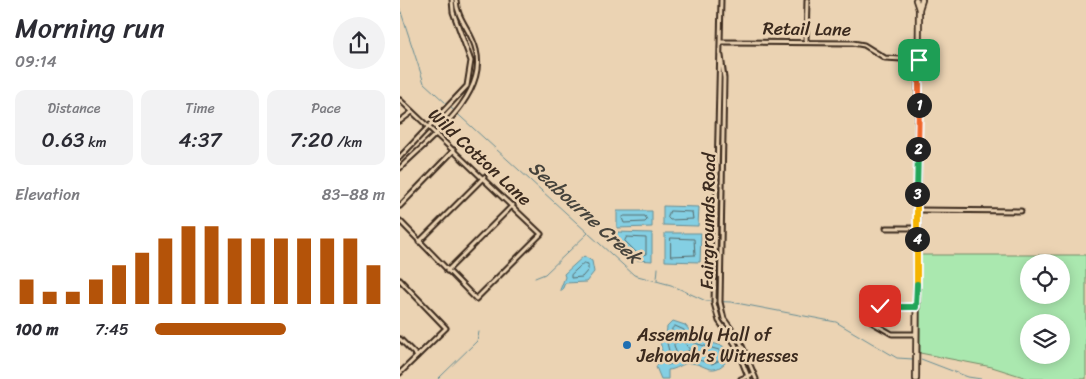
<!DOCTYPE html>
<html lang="en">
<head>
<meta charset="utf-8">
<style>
  :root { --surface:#fff; --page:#f2f2f3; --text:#2b2b33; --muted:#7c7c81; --accent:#b45309 }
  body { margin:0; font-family:Sriracha,sans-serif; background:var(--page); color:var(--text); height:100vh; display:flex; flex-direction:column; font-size:19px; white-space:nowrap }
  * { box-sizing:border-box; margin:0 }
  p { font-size:16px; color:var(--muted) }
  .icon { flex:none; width:28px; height:28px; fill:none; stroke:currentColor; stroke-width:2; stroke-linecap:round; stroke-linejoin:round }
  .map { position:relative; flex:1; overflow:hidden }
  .side { display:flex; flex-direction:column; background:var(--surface); width:400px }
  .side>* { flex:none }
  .fabs { position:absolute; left:620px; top:254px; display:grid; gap:10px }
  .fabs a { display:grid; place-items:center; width:50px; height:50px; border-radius:50%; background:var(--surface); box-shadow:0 2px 12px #0003; font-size:25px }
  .pin { position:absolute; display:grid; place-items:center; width:42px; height:42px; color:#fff; margin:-21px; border-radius:10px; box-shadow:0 2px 8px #0006 }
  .km { position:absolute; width:25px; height:25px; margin:-12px; border-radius:50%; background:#222; color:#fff; font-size:14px; line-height:25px; text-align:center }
  .round { display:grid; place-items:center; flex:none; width:52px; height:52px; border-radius:26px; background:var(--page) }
  .summary { display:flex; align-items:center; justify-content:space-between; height:85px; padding:0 15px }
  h1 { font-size:28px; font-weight:600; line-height:38px }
  .metrics { display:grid; grid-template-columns:repeat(3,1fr); gap:8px; height:85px; padding:5px 15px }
  .metrics div { display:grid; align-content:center; border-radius:10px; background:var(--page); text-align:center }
  .metrics b { font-size:21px; font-weight:600 }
  .metrics small { font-size:14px; font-weight:400 }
  .metrics p { font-size:14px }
  .chart { height:140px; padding:10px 15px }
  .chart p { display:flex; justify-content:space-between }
  .chart svg { width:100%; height:90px; margin-top:5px; stroke:var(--accent); stroke-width:6 }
  ul { padding:0 15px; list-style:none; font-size:16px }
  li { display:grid; grid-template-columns:80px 60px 1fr; align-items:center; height:38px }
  li i { height:12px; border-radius:6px; background:var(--accent) }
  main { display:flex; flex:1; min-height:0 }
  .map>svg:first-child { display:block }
  .green { fill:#aae8af; stroke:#728966; fill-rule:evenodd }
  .water { fill:#84cfe3; stroke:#678d94 }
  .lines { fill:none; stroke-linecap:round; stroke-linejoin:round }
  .shore { stroke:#586c6d; stroke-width:1 }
  .stream { stroke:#678d94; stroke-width:1 }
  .minor-casing { stroke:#3b2a1e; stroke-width:7 }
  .major-casing { stroke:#3b2a1e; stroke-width:8 }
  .minor { stroke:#ebd3b3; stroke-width:3 }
  .major { stroke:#ebd3b3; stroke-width:4.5 }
  .split-1-casing { stroke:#fff; stroke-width:10 }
  .split-2-casing { stroke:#fff; stroke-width:10 }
  .split-3-casing { stroke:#fff; stroke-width:10 }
  .split-4-casing { stroke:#fff; stroke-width:10 }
  .split-5-casing { stroke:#fff; stroke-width:10 }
  .split-6-casing { stroke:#fff; stroke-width:10 }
  .split-7-casing { stroke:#fff; stroke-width:10 }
  .split-1 { stroke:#f0652b; stroke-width:6 }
  .split-2 { stroke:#f0652b; stroke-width:6 }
  .split-3 { stroke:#22a559; stroke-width:6 }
  .split-4 { stroke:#f5b400; stroke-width:6 }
  .split-5 { stroke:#f5b400; stroke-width:6 }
  .split-6 { stroke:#22a559; stroke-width:6 }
  .split-7 { stroke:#22a559; stroke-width:6 }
  .poi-dot { fill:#1f6fb2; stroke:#ebd3b3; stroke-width:2 }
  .labels { text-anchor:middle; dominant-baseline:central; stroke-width:5; stroke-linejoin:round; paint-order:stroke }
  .street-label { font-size:18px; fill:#3b2a1e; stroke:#ebd3b3 }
  .poi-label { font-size:18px; fill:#3b2a1e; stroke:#ebd3b3; text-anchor:start }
  .water-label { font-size:19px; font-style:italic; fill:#46433c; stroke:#ebd3b3 }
</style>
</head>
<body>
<main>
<section class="side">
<div class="summary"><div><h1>Morning run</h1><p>09:14</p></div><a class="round"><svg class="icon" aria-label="share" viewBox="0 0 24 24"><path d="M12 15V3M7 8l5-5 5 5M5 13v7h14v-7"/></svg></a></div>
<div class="metrics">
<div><p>Distance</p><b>0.63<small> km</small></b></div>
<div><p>Time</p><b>4:37</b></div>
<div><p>Pace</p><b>7:20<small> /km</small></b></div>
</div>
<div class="chart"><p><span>Elevation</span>83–88 m</p>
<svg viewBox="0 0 160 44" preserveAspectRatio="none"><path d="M5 44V32M15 44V38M25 44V38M35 44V32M45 44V25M55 44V19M65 44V12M75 44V6M85 44V6M95 44V12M105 44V12M115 44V12M125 44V12M135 44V12M145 44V12M155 44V25"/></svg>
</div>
<ul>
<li><b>100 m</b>7:45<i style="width:57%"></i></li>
</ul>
</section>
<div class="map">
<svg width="686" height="379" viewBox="0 0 686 379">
  <rect width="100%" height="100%" fill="#ebd3b3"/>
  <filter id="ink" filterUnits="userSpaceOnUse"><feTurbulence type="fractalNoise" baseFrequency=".02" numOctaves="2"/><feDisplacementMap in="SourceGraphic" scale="10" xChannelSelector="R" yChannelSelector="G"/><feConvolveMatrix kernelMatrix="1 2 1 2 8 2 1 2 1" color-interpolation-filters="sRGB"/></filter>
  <g filter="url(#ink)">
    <path class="green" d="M520,255H686V379H630L592,367L520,353ZM629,262H661V295H629ZM629,322H661V355H629Z"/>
    <g class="water">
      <path d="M263,206L299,207L298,226L263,225Z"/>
      <path d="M217,211H252V227L217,228Z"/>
      <path d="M216,232L252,233V261L237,260L216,240Z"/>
      <path d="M265,233H301L300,262L265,261Z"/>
      <path d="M184,256L192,261L194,272L186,282L165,283L162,290H160L165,277L164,274Z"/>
      <path d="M273,321L285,325L297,339L323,346L328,354L327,361C311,378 305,363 290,363C282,363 276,370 268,370V379H261L256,367L263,356L260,341L266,336L267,327Z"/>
    </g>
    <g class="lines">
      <g class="shore">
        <path d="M270,211L292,212L293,219L270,220L268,218Z"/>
        <path d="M225,216H245L247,220L245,222L224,223L222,218Z"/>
        <path d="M227,237L246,238V254L239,255L225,241Z"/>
        <path d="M271,238L294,239L295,255L271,256Z"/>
        <path d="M184,263L188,264V270L182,277L171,278V275Z"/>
        <path d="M275,326L284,330L294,343L319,350L322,359L312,364L292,358L267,365L269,351L267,343L271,337L272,329Z"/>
        <path d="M280,337L290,350L277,355L274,345Z"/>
      </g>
      <g class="stream">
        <path d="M0,9L24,83L47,104"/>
        <path d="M50,107L234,275L271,285L306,301L331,302L436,322L497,358L513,359"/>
        <path d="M135,278L145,274L188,233"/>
        <path d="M257,280L258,268"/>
        <path d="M521,359L568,377L581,379"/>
        <path d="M38,379L77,341L79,332"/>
      </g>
      <defs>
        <g id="minor">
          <path d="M321,0L314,303L319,321L335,344L349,379"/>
          <path d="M321,42L453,43L464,45L485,58L518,60"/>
          <path d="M406,42L407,0"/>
          <path d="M321,56L324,78L320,302L324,319L340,341L356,379"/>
          <path d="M0,100L141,234L76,299L0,221"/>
          <path d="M0,121L12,112"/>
          <path d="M0,157L67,86L71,61L53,12L52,0"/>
          <path d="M0,168C29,139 88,96 76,50C72,31 57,20 56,0"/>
          <path d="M0,206L54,150"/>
          <path d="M517,210L621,211"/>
          <path d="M486,228H517"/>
          <path d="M19,242L84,177"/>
          <path d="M47,271L113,205"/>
          <path d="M0,280L46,328L0,373"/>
          <path d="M480,306L516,307"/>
          <path d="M473,323L492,334H516"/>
          <path d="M0,339L17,356"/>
          <path d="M341,379L353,374"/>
        </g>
        <g id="major">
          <path d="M519,9L522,0"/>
          <path d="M516,379L519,9L516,0"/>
        </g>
      </defs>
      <use href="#minor" class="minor-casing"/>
      <use href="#major" class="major-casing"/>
      <use href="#minor" class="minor"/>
      <use href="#major" class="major"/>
    </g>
  </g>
  <g class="lines" filter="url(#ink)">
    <defs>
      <path id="split-1" d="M519,60V105"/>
      <path id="split-2" d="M518,149L519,105"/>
      <path id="split-3" d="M517,194L518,149"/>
      <path id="split-4" d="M517,239V194"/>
      <path id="split-5" d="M517,284V239"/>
      <path id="split-6" d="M495,307H516L517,284"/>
      <path id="split-7" d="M480,306L495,307"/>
    </defs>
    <use href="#split-1" class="split-1-casing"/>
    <use href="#split-2" class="split-2-casing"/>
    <use href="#split-3" class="split-3-casing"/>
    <use href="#split-4" class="split-4-casing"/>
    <use href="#split-5" class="split-5-casing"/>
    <use href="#split-6" class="split-6-casing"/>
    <use href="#split-7" class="split-7-casing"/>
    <use href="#split-1" class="split-1"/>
    <use href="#split-2" class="split-2"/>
    <use href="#split-3" class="split-3"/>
    <use href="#split-4" class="split-4"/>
    <use href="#split-5" class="split-5"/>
    <use href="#split-6" class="split-6"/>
    <use href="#split-7" class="split-7"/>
  </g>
  <circle class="poi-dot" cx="227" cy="345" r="5"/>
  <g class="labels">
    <g class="street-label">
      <text transform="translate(407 29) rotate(1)">Retail Lane</text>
      <text transform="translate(80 157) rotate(43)">Wild Cotton Lane</text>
      <text transform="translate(308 221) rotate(-89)">Fairgrounds Road</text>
    </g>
    <g class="poi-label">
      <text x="237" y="335">Assembly Hall of<tspan x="237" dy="21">Jehovah's Witnesses</tspan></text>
    </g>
    <g class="water-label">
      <text transform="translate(185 212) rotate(42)">Seabourne Creek</text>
    </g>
  </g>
</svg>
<div class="fabs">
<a><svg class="icon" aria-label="locate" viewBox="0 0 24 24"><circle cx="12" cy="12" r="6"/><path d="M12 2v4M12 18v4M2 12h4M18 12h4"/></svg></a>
<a><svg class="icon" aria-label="layers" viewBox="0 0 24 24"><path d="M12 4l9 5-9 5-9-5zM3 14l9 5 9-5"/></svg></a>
</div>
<div class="pin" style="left:519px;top:60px;background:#1e9e55"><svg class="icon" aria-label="arrive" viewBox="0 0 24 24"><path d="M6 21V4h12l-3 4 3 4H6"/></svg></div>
<div class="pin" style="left:480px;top:306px;background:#d93025"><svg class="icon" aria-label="check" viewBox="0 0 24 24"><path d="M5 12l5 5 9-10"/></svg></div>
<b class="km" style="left:519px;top:105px">1</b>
<b class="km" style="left:518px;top:149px">2</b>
<b class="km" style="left:517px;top:194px">3</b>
<b class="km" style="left:517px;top:239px">4</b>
</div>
</main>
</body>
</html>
